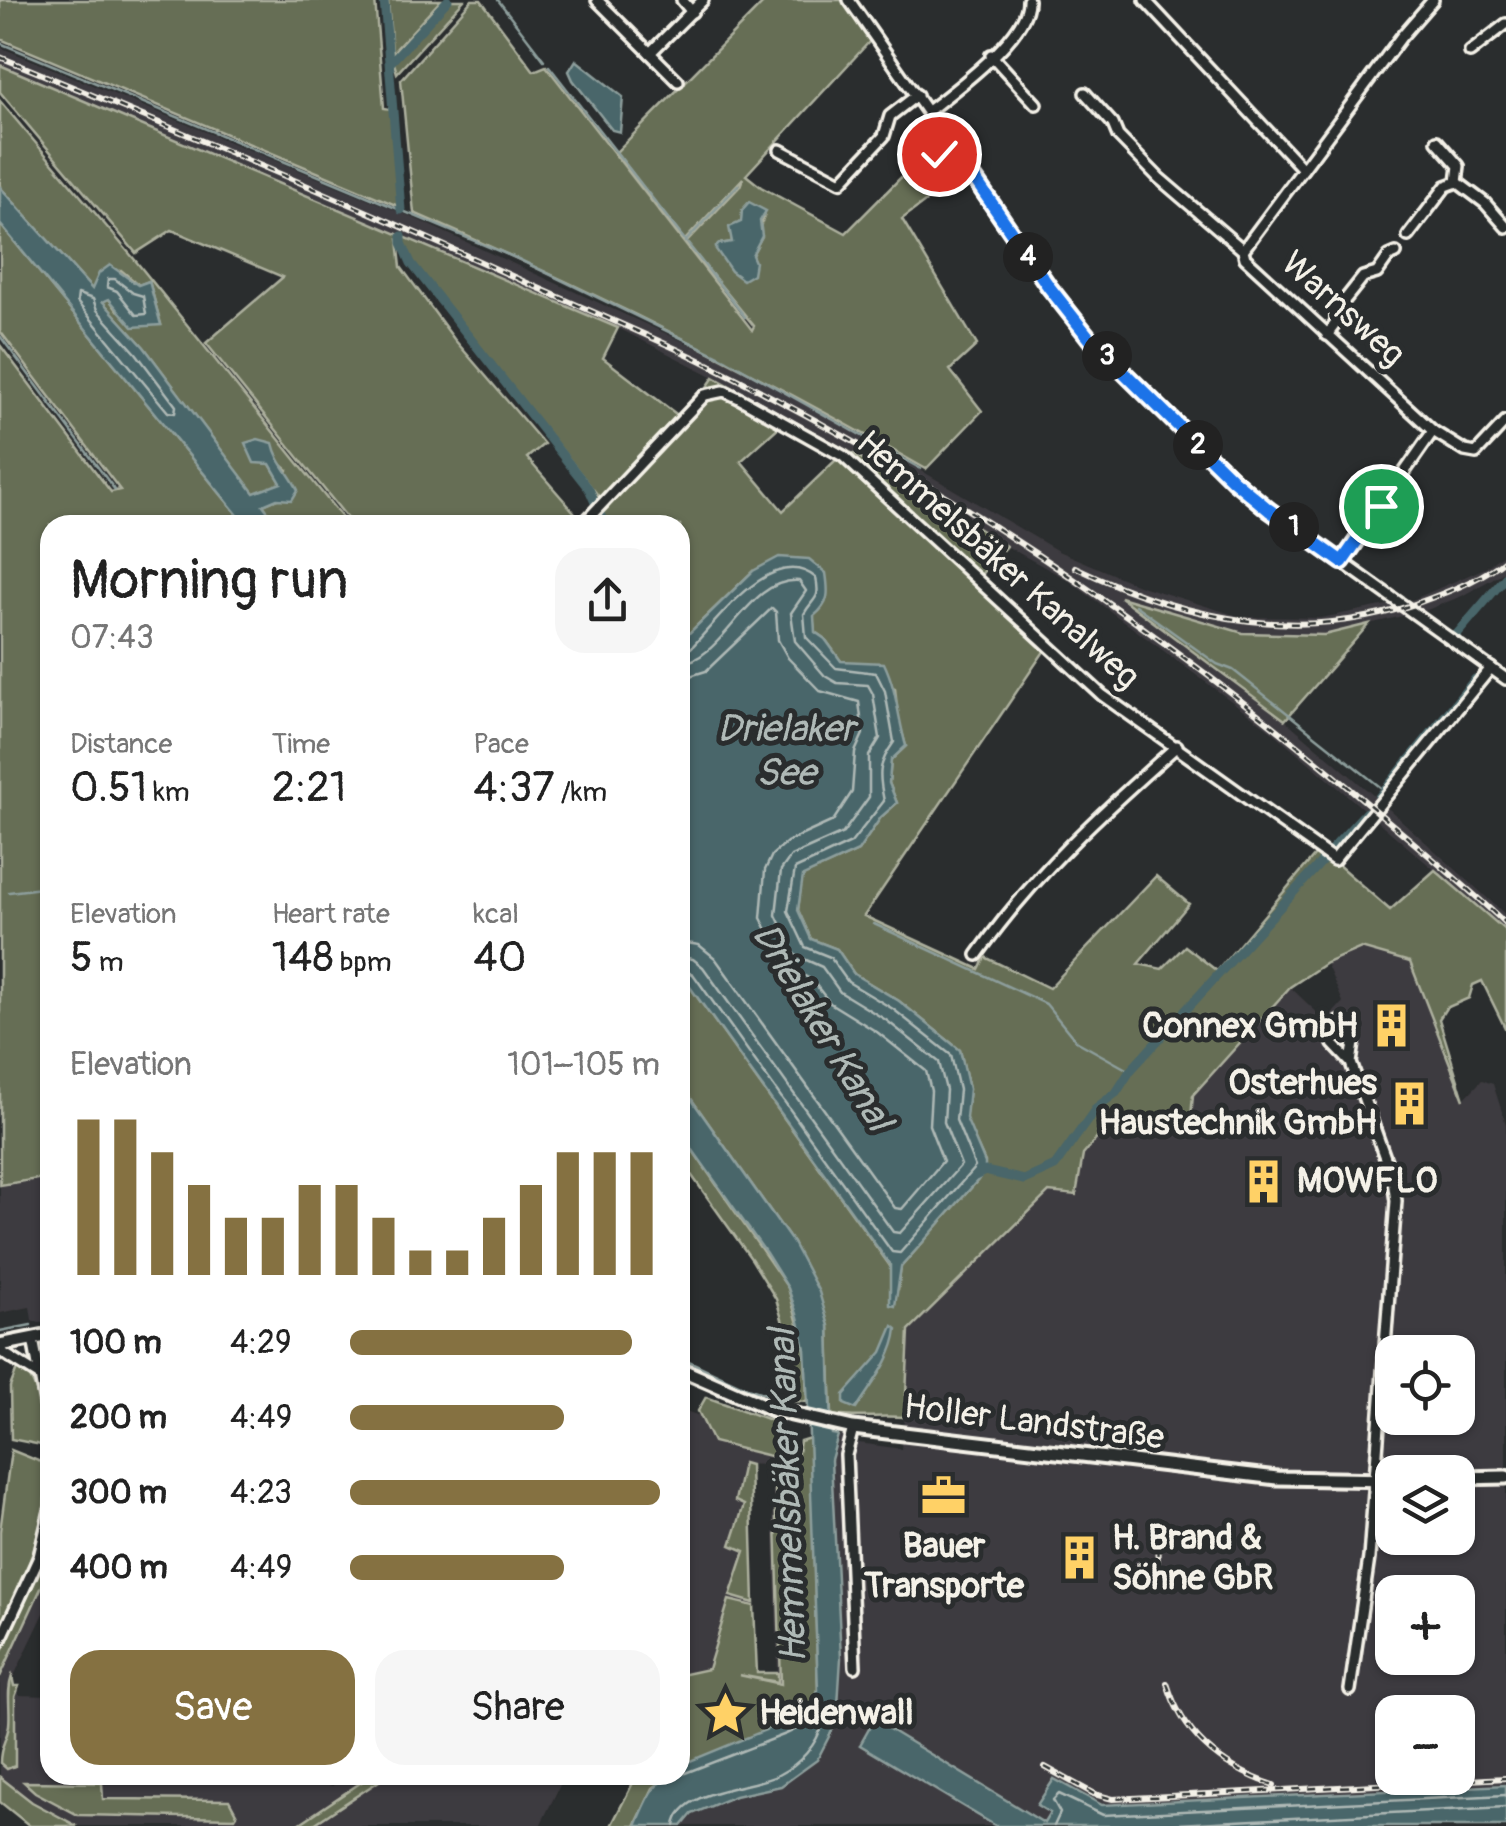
<!DOCTYPE html>
<html lang="en">
<head>
<meta charset="utf-8">
<style>
  :root { --surface:#fff; --page:#f6f6f6; --text:#222; --muted:#767676; --accent:#857141 }
  body { margin:0; font-family:Pangolin,sans-serif; background:var(--page); color:var(--text); height:100vh; display:flex; flex-direction:column; font-size:38px; white-space:nowrap }
  * { box-sizing:border-box; margin:0 }
  p { font-size:32px; color:var(--muted) }
  .icon { flex:none; width:55px; height:55px; fill:none; stroke:currentColor; stroke-width:2; stroke-linecap:round; stroke-linejoin:round }
  .map { position:relative; flex:1; overflow:hidden }
  .panel { position:absolute; left:40px; top:515px; width:650px; height:1270px; display:flex; flex-direction:column; background:var(--surface); border-radius:30px; box-shadow:0 2px 8px #0004 }
  .panel>* { flex:none }
  .controls { position:absolute; left:1375px; top:1335px; display:grid; gap:20px }
  .controls a { display:grid; place-items:center; width:100px; height:100px; border-radius:20px; background:var(--surface); box-shadow:0 2px 8px #0004; font-size:50px }
  .pin { position:absolute; display:grid; place-items:center; width:85px; height:85px; color:#fff; margin:-42px; border:5px solid #fff; border-radius:50%; box-shadow:0 2px 10px #0007 }
  .km { position:absolute; width:50px; height:50px; margin:-25px; border-radius:50%; background:#222; color:#fff; font-size:28px; line-height:50px; text-align:center }
  .round { display:grid; place-items:center; flex:none; width:105px; height:105px; border-radius:30px; background:var(--page) }
  .headline { display:flex; align-items:center; justify-content:space-between; height:170px; padding:0 30px }
  h1 { font-size:55px; font-weight:600; line-height:75px }
  .figures { display:grid; grid-template-columns:repeat(3,1fr); gap:15px; height:170px; padding:10px 30px }
  .figures div { display:grid; align-content:center }
  .figures b { font-size:42px; font-weight:600 }
  .figures small { font-size:28px; font-weight:400 }
  .figures p { font-size:28px }
  .chart { height:280px; padding:20px 30px }
  .chart p { display:flex; justify-content:space-between }
  .chart svg { width:100%; height:180px; margin-top:10px; stroke:var(--accent); stroke-width:6 }
  .primary-button { display:flex; gap:20px; margin-top:auto; padding:20px 30px }
  .primary-button a { flex:1; height:115px; border-radius:30px; background:var(--accent); color:#fff; font-size:40px; font-weight:600; line-height:115px; text-align:center }
  .primary-button a+a { background:var(--page); color:var(--text) }
  ul { padding:0 30px; list-style:none; font-size:32px }
  li { display:grid; grid-template-columns:160px 120px 1fr; align-items:center; height:75px }
  li i { height:25px; border-radius:12px; background:var(--accent) }
  .map>svg:first-child { display:block }
  .built { fill:#3d3a3f; fill-rule:evenodd }
  .green { fill:#666e55; stroke:#adb09e; stroke-width:2.5; fill-rule:evenodd }
  .water { fill:#48666a; stroke:#8d9e9c; stroke-width:2.5 }
  .lines { fill:none; stroke-linecap:round; stroke-linejoin:round }
  .shore { stroke:#afb9b6; stroke-width:2.5 }
  .stream { stroke:#8d9e9c; stroke-width:2.5 }
  .canal { stroke:#48666a; stroke-width:9 }
  .street-casing { stroke:#f4f1e8; stroke-width:16 }
  .secondary-casing { stroke:#f4f1e8; stroke-width:19 }
  .street { stroke:#2a2d2e; stroke-width:9 }
  .secondary { stroke:#2a2d2e; stroke-width:11 }
  .rail-casing { stroke:#f4f1e8; stroke-width:6 }
  .rail { stroke:#2a2d2e; stroke-width:2.5; stroke-dasharray:8; stroke-linecap:butt }
  .route-casing { stroke:#fff; stroke-width:20 }
  .route { stroke:#1a73e8; stroke-width:12 }
  .labels { text-anchor:middle; dominant-baseline:central; stroke-width:10; stroke-linejoin:round; paint-order:stroke }
  .street-label { font-size:35px; fill:#f4f1e8; stroke:#2a2d2e }
  .poi-label { font-size:35px; font-weight:bold; fill:#f4f1e8; stroke:#2a2d2e; text-anchor:start }
  .water-label { font-size:38px; font-style:italic; fill:#afb9b6; stroke:#2a2d2e }
</style>
</head>
<body>
<div class="map">
<svg width="1506" height="1826" viewBox="0 0 1506 1826">
  <rect width="100%" height="100%" fill="#2a2d2e"/>
  <filter id="ink" filterUnits="userSpaceOnUse"><feTurbulence type="fractalNoise" baseFrequency=".01" numOctaves="2"/><feDisplacementMap in="SourceGraphic" scale="20" xChannelSelector="R" yChannelSelector="G"/><feConvolveMatrix kernelMatrix="1 2 1 2 8 2 1 2 1" color-interpolation-filters="sRGB"/></filter>
  <g filter="url(#ink)">
    <g class="built">
      <path d="M0,47L407,215L724,360L832,418L1058,551L1138,585L1241,617L1321,618L1412,600L1485,568L1506,552V571L1462,596L1427,610L1324,635L1243,633L1123,599L1285,720L1380,801L1506,915V931L1273,732L1068,580L1006,546L915,488L714,377L618,328L0,65Z"/>
      <path d="M1361,948L1410,962L1464,1099L1482,1080L1493,1084L1506,1124V1785L1102,1805L1054,1780L1051,1813L1045,1823L1008,1826H682L692,1814L735,1796L781,1786L837,1721L841,1658L831,1460L838,1435L859,1443L902,1449L910,1331L1049,1191L1076,1194L1083,1155L1115,1118L1190,1128L1193,1096L1290,987L1326,1021L1343,1002L1326,963ZM1392,1352H1458V1418H1392ZM1392,1472H1458V1538H1392ZM1392,1592H1458V1658H1392ZM1392,1712H1458V1778H1392Z"/>
      <path d="M50,1177V1321L39,1323L32,1320L30,1307L0,1313V1185Z"/>
      <path d="M685,1411L700,1416L713,1442L774,1457L781,1684L726,1673L680,1682L726,1671L778,1681L772,1459L765,1457V1465L743,1464L735,1501L744,1505L731,1545L745,1551L731,1596L754,1603V1606L729,1601L708,1670L680,1675V1420Z"/>
      <path d="M50,1564V1601L14,1676L13,1685L19,1686V1695L50,1696V1775H312V1781L333,1786L334,1775H372L296,1826H77L32,1802L0,1777V1677ZM26,1783H102V1799L237,1815L234,1818L78,1815Z"/>
      <path d="M388,1775H565L540,1826H311Z"/>
    </g>
    <g class="green">
      <path d="M0,0H375L384,108L391,109L398,206L0,39Z"/>
      <path d="M388,0H441L392,53Z"/>
      <path d="M451,0H464L397,73L394,63L399,56Z"/>
      <path d="M472,0H481L534,71L546,66L752,330L754,326L686,243L740,186L743,178L684,241L616,152L766,0H842L870,41L746,175L761,187L846,233L924,154L934,169L960,176L902,219L977,345L950,370L982,411L926,469C760,374 590,289 414,213L401,80ZM764,217L759,229L762,236L752,255L719,244L732,242L730,227Z"/>
      <path d="M0,65L618,328L603,358L680,417L601,499L408,257L403,242L398,240L401,267L454,339L544,444L527,458L581,520L577,525H353L206,343L283,277L172,230L136,253L0,92Z"/>
      <path d="M0,101L135,260L348,525H278L263,505L277,499L288,470L277,461L270,464L282,484L254,494L144,347L102,301L109,299L117,310L161,324L149,281L139,285L121,270L92,289L0,187Z"/>
      <path d="M0,224L246,525H50V1177L0,1185V345L111,492L120,490L0,331Z"/>
      <path d="M714,377L915,488L1006,546L978,578L853,457L727,388L705,390Z"/>
      <path d="M712,395L736,400L781,425L741,461L783,511L840,456L1045,650L864,916L979,969L985,957L1049,988L1156,876L1189,904L1138,964L1162,969L1185,946L1217,971L1320,849L1390,910L1435,870L1506,931V1030L1482,981L1473,985L1469,998L1446,1008L1439,1019L1464,1100L1410,962L1361,948L1326,963L1290,987L1193,1095L1190,1128L1114,1118L1083,1155L1076,1195L1049,1192L909,1330L905,1417C880,1415 857,1419 832,1415L829,1326L793,1243L680,1083V973L890,1266L898,1290L901,1267L978,1180L985,1162L965,1118L969,1089L960,1050L899,1001L854,974L837,949L811,939L798,910L802,876L858,851L881,817L897,803L889,783L891,760L906,746L898,717L895,688L841,661L825,639L815,632L813,616L753,571L680,642V525H585Z"/>
      <path d="M1120,597L1243,633L1324,635L1369,624L1285,720Z"/>
      <path d="M680,1132L788,1288L805,1349L807,1402L793,1401L789,1343L776,1299L752,1260L680,1159Z"/>
      <path d="M19,1364C42,1385 41,1417 46,1446L11,1439L10,1387Z"/>
      <path d="M706,1397L781,1424L775,1436V1457L797,1458L800,1441L810,1438L818,1690L810,1712L680,1767V1675L708,1669L729,1600L754,1606L757,1673H778V1682L739,1675L781,1684L774,1457L713,1442L698,1411Z"/>
      <path d="M11,1450L46,1464C50,1525 24,1578 0,1631V1531Z"/>
      <path d="M743,1463L750,1465L754,1603L730,1596L745,1551L731,1545L744,1505L735,1501Z"/>
      <path d="M50,1530V1564L42,1586L0,1677V1655L33,1585Z"/>
      <path d="M12,1676L14,1686H19L15,1697V1766L7,1769L0,1763C0,1744 7,1741 9,1725C11,1708 6,1693 12,1676Z"/>
      <path d="M372,1775H388L311,1826H296Z"/>
      <path d="M637,1775H670L653,1788L635,1826H611Z"/>
      <path d="M0,1777L32,1802L77,1826H30L0,1802Z"/>
      <path d="M24,1782L102,1783L103,1799L229,1800L237,1815L235,1818L78,1815L35,1792Z"/>
    </g>
    <g class="water">
      <path d="M576,60L623,97L620,132L612,130L573,80L569,71Z"/>
      <path d="M0,187L92,289L99,273L110,265L138,285L149,281L161,325L133,327L109,299L103,302L144,347L254,493L281,483L270,464L254,463L245,443L258,439L273,443C277,462 289,472 298,490L292,500L277,499L263,505L278,525H246L0,224Z"/>
      <path d="M749,202L766,211L760,221L762,236L752,255L755,262L753,274L743,280L731,271L715,248L719,244L732,242L729,227L741,222L742,210Z"/>
      <path d="M779,557L809,559L826,573C829,593 830,603 814,616L815,632L825,639L841,661L884,663C897,690 898,718 906,746L891,760L889,783L897,803L881,817L858,851L803,876L798,910L811,939L837,949L854,974L899,1001L960,1050L969,1089L966,1118L985,1163V1171L978,1180L901,1267L895,1306L890,1305V1265L680,973V642L753,571Z"/>
      <path d="M680,1083L793,1243L819,1292L829,1326L832,1434L838,1435L831,1460L841,1658L837,1721L817,1760L781,1786L735,1796L692,1814L682,1826H636C645,1806 653,1775 680,1775V1767L685,1763L809,1712L818,1690L808,1408L805,1349L798,1317L788,1288L766,1253L680,1132Z"/>
      <path d="M893,1326L897,1329C894,1359 871,1385 856,1409L844,1404V1395L882,1352Z"/>
      <path d="M874,1720L1044,1823L1050,1813L1037,1805L1054,1779L1102,1805L1506,1785V1826H996L860,1745Z"/>
    </g>
    <g class="lines">
      <g class="shore">
        <path d="M108,279H115L133,293L143,296L146,314L136,315L117,291L107,287Z"/>
        <path d="M78,294L93,299L97,310L136,353L176,406L175,413L168,412L77,302Z"/>
        <path d="M680,651L691,648C719,619 774,542 816,578C821,601 813,597 804,614L806,637L836,668L876,673L885,691L894,742C878,764 878,774 884,801L851,843L795,869L788,911L805,947L830,957L848,982L893,1009L951,1055L959,1090L956,1120L975,1167L900,1253L892,1252L693,974L680,969"/>
        <path d="M680,663C724,661 747,577 799,581L806,591L791,613L795,641L825,676L837,683L868,685L873,694L880,738L869,756V797L843,833L791,856L781,870L776,915L795,955L822,967L840,992L886,1020L939,1062L946,1090L944,1122L961,1165L900,1233L893,1232L703,967L693,959L680,957"/>
        <path d="M680,679L706,671L772,608L776,612L778,640L788,658L820,691L859,702L863,734L855,752L852,792L833,821L787,842L772,855L765,870L761,918L785,965L812,980L830,1003L877,1032L926,1071L931,1091L929,1125L943,1161L902,1209L895,1208L715,958L699,945L680,942"/>
        <path d="M675,1826C680,1788 752,1789 778,1775C800,1764 817,1745 823,1722L817,1719L786,1734L680,1775"/>
        <path d="M1054,1826L1060,1813L1053,1800L1059,1794L1103,1815L1506,1795"/>
        <path d="M1139,1826L1506,1807"/>
      </g>
      <g class="stream">
        <path d="M498,0L544,60"/>
        <path d="M0,43L518,259L727,360L921,469"/>
        <path d="M549,66L745,317"/>
        <path d="M685,242L738,185"/>
        <path d="M0,336L115,490"/>
        <path d="M1135,605L1217,664L1233,670L1384,790"/>
        <path d="M9,892L50,887"/>
        <path d="M874,924L1046,1004L1076,1041L1130,1071"/>
        <path d="M0,1331L31,1325"/>
        <path d="M680,1357L747,1388L788,1401"/>
      </g>
      <g class="canal">
        <path d="M384,0L401,210"/>
        <path d="M390,63L448,0"/>
        <path d="M402,236V243L411,263L589,489L605,525"/>
        <path d="M1457,634L1506,577"/>
        <path d="M1379,797L1475,679"/>
        <path d="M1332,849L1366,812"/>
        <path d="M975,1176L985,1171L1024,1180L1055,1166L1097,1107L1116,1093L1130,1071L1325,858"/>
      </g>
      <defs>
        <g id="street">
          <path d="M597,0L678,81"/>
          <path d="M682,0L692,12"/>
          <path d="M849,0L1049,287L1090,339L1261,504L1506,679"/>
          <path d="M1145,0L1303,169"/>
          <path d="M1470,52L1506,24"/>
          <path d="M650,53L703,0"/>
          <path d="M991,55L1036,104"/>
          <path d="M1085,93L1113,124L1118,136L1159,178L1243,250"/>
          <path d="M928,111C956,89 1029,36 1028,0"/>
          <path d="M950,143L939,154L940,159L945,164L966,166"/>
          <path d="M780,150L841,182L884,136L890,116L917,95"/>
          <path d="M1457,182L1485,203L1506,227"/>
          <path d="M1408,236L1446,186L1457,182L1459,166L1437,141"/>
          <path d="M1327,335L1336,323V311L1363,277L1377,273L1389,256L1396,253"/>
          <path d="M1433,431L1465,451L1476,453L1506,421"/>
          <path d="M582,525L705,395L724,391L739,398L843,456L1102,695L1334,860L1491,668"/>
          <path d="M1342,562L1433,431L1245,258L1243,250L1401,37L1433,0"/>
          <path d="M977,955C1035,873 1102,812 1177,746"/>
          <path d="M33,1339L50,1429"/>
          <path d="M0,1351L40,1376"/>
          <path d="M853,1428L846,1455L855,1667"/>
          <path d="M0,1641L39,1557L50,1511"/>
          <path d="M1350,1690L1369,1558L1396,1201L1393,1180L1351,1063L1333,1044L1330,1031L1338,1022L1348,1023L1355,1036L1351,1063"/>
        </g>
        <g id="secondary">
          <path d="M0,1345L50,1335"/>
          <path d="M680,1369L774,1410L853,1428L1277,1478L1392,1480"/>
          <path d="M1458,1478L1506,1477"/>
        </g>
      </defs>
      <use href="#street" class="street-casing"/>
      <use href="#secondary" class="secondary-casing"/>
      <use href="#street" class="street"/>
      <use href="#secondary" class="secondary"/>
      <defs>
        <g id="rail">
          <path d="M0,57C176,129 352,203 525,282C587,310 649,335 710,365C953,486 1181,643 1387,820C1427,854 1468,888 1506,924"/>
          <path d="M1075,567C1189,622 1310,646 1431,598C1458,588 1484,577 1506,559"/>
          <path d="M1157,1531L1158,1572"/>
          <path d="M1167,1683C1183,1737 1223,1768 1274,1785"/>
          <path d="M1045,1767L1094,1794L1113,1799L1506,1778"/>
        </g>
      </defs>
      <use href="#rail" class="rail-casing"/>
      <use href="#rail" class="rail"/>
    </g>
  </g>
  <g class="lines" filter="url(#ink)">
    <defs>
      <path id="route" d="M939,154L945,164L966,166L1049,287L1090,339L1233,480L1269,510L1342,562L1381,506"/>
    </defs>
    <use href="#route" class="route-casing"/>
    <use href="#route" class="route"/>
  </g>
  <defs>
    <symbol id="building-bare" viewBox="-9 -9 18 18"><path d="M-4-6H4V6H1V3H-1V6H-4ZM-2.5-4.3h1.7v1.8h-1.7ZM.8-4.3h1.7v1.8H.8ZM-2.5-1h1.7V.8h-1.7ZM.8-1h1.7V.8H.8Z" fill="#ffd166" stroke="#2a2d2e" stroke-width="2.5" paint-order="stroke"/></symbol>
    <symbol id="office-bare" viewBox="-9 -9 18 18"><path d="M-6-3h4V-5.5h4V-3h4V5H-6ZM-1-4.5V-3h2v-1.5ZM-6 0V1H6V0Z" fill="#ffd166" stroke="#2a2d2e" stroke-width="2.5" paint-order="stroke"/></symbol>
    <symbol id="sight-bare" viewBox="-9 -9 18 18"><path d="M0-6L1.8-2.2L6-1.7L2.9 1.2L3.7 5.4L0 3.3L-3.7 5.4L-2.9 1.2L-6-1.7L-1.8-2.2Z" fill="#ffd166" stroke="#2a2d2e" stroke-width="2.5" paint-order="stroke"/></symbol>
  </defs>
  <g fill-rule="evenodd">
    <use href="#building-bare" x="1360" y="994" width="63" height="63"/>
    <use href="#building-bare" x="1378" y="1072" width="63" height="63"/>
    <use href="#building-bare" x="1232" y="1150" width="63" height="63"/>
    <use href="#office-bare" x="912" y="1464" width="63" height="63"/>
    <use href="#building-bare" x="1048" y="1526" width="63" height="63"/>
    <use href="#sight-bare" x="694" y="1682" width="63" height="63"/>
  </g>
  <g class="labels">
    <g class="street-label">
      <text transform="translate(1343 309) rotate(42)">Warnsweg</text>
      <text transform="translate(998 560) rotate(42)">Hemmelsbäker Kanalweg</text>
      <text transform="translate(1034 1422) rotate(7)">Holler Landstraße</text>
    </g>
    <g class="poi-label">
      <text x="1358" y="1026" text-anchor="end">Connex GmbH</text>
      <text x="1377" y="1083" text-anchor="end">Osterhues<tspan x="1377" dy="40">Haustechnik GmbH</tspan></text>
      <text x="1297" y="1181">MOWFLO</text>
      <text x="1112" y="1538">H. Brand &amp;<tspan x="1112" dy="40">Söhne GbR</tspan></text>
      <text x="944" y="1546" text-anchor="middle">Bauer<tspan x="944" dy="40">Transporte</tspan></text>
      <text x="759" y="1713">Heidenwall</text>
    </g>
    <g class="water-label">
      <text x="786" y="729">Drielaker<tspan x="786" dy="44">See</tspan></text>
      <text transform="translate(822 1027) rotate(59)">Drielaker Kanal</text>
      <text transform="translate(788 1496) rotate(-92)">Hemmelsbäker Kanal</text>
    </g>
  </g>
</svg>
<div class="controls">
<a><svg class="icon" aria-label="locate" viewBox="0 0 24 24"><circle cx="12" cy="12" r="6"/><path d="M12 2v4M12 18v4M2 12h4M18 12h4"/></svg></a>
<a><svg class="icon" aria-label="layers" viewBox="0 0 24 24"><path d="M12 4l9 5-9 5-9-5zM3 14l9 5 9-5"/></svg></a>
<a>+</a>
<a>−</a>
</div>
<div class="pin" style="left:1381px;top:506px;background:#1e9e55"><svg class="icon" aria-label="arrive" viewBox="0 0 24 24"><path d="M6 21V4h12l-3 4 3 4H6"/></svg></div>
<div class="pin" style="left:939px;top:154px;background:#d93025"><svg class="icon" aria-label="check" viewBox="0 0 24 24"><path d="M5 12l5 5 9-10"/></svg></div>
<b class="km" style="left:1294px;top:527px">1</b>
<b class="km" style="left:1198px;top:445px">2</b>
<b class="km" style="left:1107px;top:356px">3</b>
<b class="km" style="left:1028px;top:257px">4</b>
<section class="panel">
<div class="headline"><div><h1>Morning run</h1><p>07:43</p></div><a class="round"><svg class="icon" aria-label="share" viewBox="0 0 24 24"><path d="M12 15V3M7 8l5-5 5 5M5 13v7h14v-7"/></svg></a></div>
<div class="figures">
<div><p>Distance</p><b>0.51<small> km</small></b></div>
<div><p>Time</p><b>2:21</b></div>
<div><p>Pace</p><b>4:37<small> /km</small></b></div>
</div>
<div class="figures">
<div><p>Elevation</p><b>5<small> m</small></b></div>
<div><p>Heart rate</p><b>148<small> bpm</small></b></div>
<div><p>kcal</p><b>40</b></div>
</div>
<div class="chart"><p><span>Elevation</span>101–105 m</p>
<svg viewBox="0 0 160 44" preserveAspectRatio="none"><path d="M5 44V6M15 44V6M25 44V14M35 44V22M45 44V30M55 44V30M65 44V22M75 44V22M85 44V30M95 44V38M105 44V38M115 44V30M125 44V22M135 44V14M145 44V14M155 44V14"/></svg>
</div>
<ul>
<li><b>100 m</b>4:29<i style="width:91%"></i></li>
<li><b>200 m</b>4:49<i style="width:69%"></i></li>
<li><b>300 m</b>4:23<i style="width:100%"></i></li>
<li><b>400 m</b>4:49<i style="width:69%"></i></li>
</ul>
<div class="primary-button"><a>Save</a><a>Share</a></div>
</section>
</div>
</body>
</html>
